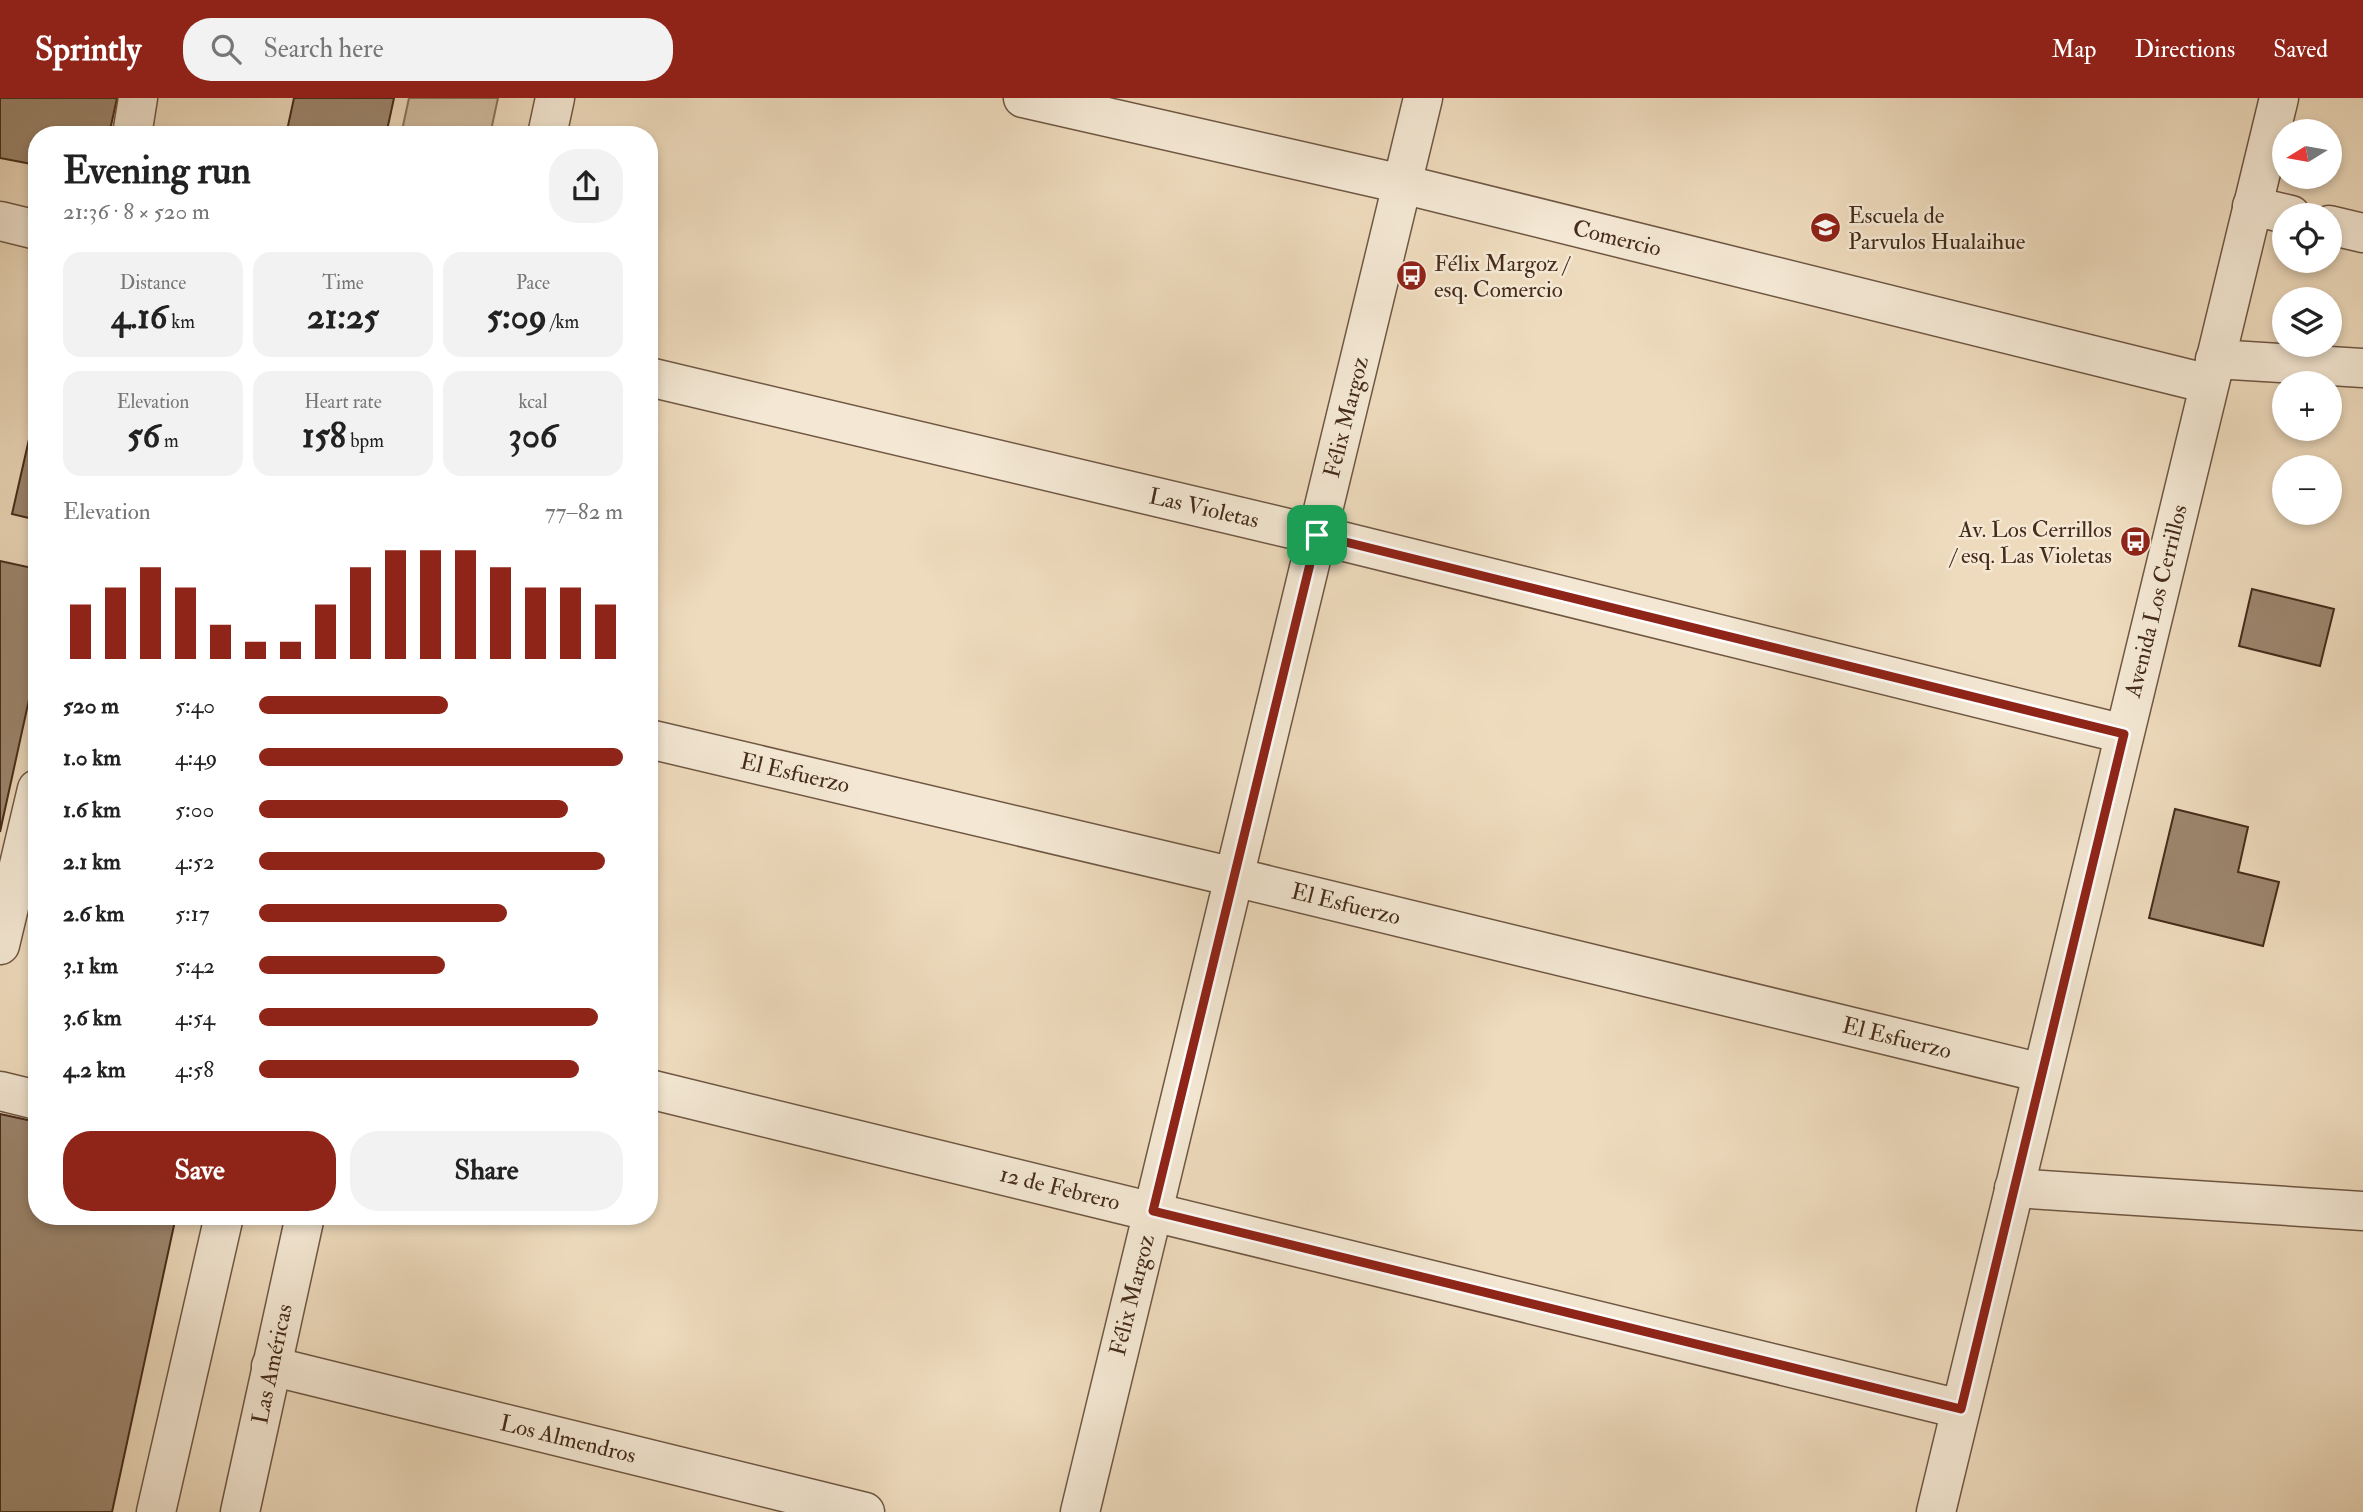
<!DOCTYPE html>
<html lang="en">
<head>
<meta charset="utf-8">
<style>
  :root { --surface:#fff; --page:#f2f2f2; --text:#222; --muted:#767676; --accent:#8f2418 }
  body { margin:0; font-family:"IM FELL Double Pica",serif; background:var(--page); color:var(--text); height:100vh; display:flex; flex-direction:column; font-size:26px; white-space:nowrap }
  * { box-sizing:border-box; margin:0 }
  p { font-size:23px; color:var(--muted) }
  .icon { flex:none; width:38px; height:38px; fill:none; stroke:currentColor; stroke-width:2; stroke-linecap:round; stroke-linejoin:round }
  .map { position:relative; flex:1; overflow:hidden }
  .details { position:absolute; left:28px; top:28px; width:630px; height:1099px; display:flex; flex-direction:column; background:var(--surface); border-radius:28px; box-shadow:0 4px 10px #0003 }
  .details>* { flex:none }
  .needle { width:46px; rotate:259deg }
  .controls { position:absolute; left:2272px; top:21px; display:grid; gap:14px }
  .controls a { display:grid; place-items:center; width:70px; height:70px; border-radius:50%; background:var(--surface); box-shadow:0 4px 10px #0003; font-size:35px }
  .pin { position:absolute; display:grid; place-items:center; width:60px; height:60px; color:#fff; margin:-30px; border-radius:14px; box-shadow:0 4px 10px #0006 }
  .round { display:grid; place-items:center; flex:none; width:74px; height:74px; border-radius:28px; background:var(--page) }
  .overview { display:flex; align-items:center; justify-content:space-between; height:119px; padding:0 35px }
  h1 { font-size:38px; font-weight:700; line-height:52px }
  .stats { display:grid; grid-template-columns:repeat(3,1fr); gap:10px; height:119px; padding:7px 35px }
  .stats div { display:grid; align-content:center; border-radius:18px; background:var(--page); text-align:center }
  .stats b { font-size:35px; font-weight:700 }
  .stats small { font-size:19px; font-weight:400 }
  .stats p { font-size:19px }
  .chart { height:196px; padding:14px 35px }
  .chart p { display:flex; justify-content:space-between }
  .chart svg { width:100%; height:126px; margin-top:7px; stroke:var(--accent); stroke-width:6 }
  .action { display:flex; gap:14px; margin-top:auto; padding:14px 35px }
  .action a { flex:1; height:80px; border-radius:28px; background:var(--accent); color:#fff; font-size:28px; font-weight:700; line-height:80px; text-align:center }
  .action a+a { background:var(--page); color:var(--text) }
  ul { padding:0 35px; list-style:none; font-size:23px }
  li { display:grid; grid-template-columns:112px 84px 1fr; align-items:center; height:52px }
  li i { height:18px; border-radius:9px; background:var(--accent) }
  header { display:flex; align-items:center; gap:42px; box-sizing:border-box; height:98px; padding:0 35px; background:var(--accent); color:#fff }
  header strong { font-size:33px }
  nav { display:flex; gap:38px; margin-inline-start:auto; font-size:24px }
  .search { width:490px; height:63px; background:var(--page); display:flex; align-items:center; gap:18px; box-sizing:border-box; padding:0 24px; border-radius:28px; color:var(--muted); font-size:26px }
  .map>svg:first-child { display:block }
  .green { fill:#d1bda1; stroke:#8b745e; stroke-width:2 }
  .building { fill:#9d876f; stroke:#452b1a; stroke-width:2 }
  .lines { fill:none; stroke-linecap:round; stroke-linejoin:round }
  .minor-casing { stroke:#6f5743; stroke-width:41 }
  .minor { stroke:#f4e8d4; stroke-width:38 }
  .route-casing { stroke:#fff; stroke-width:14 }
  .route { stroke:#8f2418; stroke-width:9 }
  .labels { text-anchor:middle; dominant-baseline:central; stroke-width:5; stroke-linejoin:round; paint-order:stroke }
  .poi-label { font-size:23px; fill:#452b1a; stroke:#f4e8d4; text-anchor:start }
  .street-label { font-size:23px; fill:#452b1a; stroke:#f4e8d4 }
</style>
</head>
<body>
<header>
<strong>Sprintly</strong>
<div class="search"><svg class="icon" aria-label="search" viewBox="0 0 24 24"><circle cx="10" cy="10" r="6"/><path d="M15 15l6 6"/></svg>Search here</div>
<nav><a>Map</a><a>Directions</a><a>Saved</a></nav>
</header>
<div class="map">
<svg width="2363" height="1414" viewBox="0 0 2363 1414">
  <rect width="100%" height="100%" fill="#eedbbd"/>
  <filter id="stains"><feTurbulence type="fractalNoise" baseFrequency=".00286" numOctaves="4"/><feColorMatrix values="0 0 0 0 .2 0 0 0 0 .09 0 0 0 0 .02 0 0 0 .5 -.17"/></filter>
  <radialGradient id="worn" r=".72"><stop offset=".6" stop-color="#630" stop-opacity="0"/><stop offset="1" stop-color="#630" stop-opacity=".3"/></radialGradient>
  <path class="green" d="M409,0H498L490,37H401Z"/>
  <g class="building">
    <path d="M0,0H117L109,37H37V67L0,60Z"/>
    <path d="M294,0H394L386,37H286Z"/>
    <path d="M37,306V422L12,416Z"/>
    <path d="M0,463L37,471V565L0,734Z"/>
    <path d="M2252,491L2334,511L2320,568L2239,548Z"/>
    <path d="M2175,711L2248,729L2238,774L2279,784L2263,848L2149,820Z"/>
    <path d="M0,1016L37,1024V1118H176L112,1414H0Z"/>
  </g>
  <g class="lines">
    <defs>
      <g id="minor">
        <path d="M1023,0L1402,86L2209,286"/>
        <path d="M132,37L138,0"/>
        <path d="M547,37L555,0"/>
        <path d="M2252,108L2291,117"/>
        <path d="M0,123L37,132"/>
        <path d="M2329,127L2363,135"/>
        <path d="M2215,261L2363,270"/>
        <path d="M649,279L1317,437L2124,636"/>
        <path d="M649,641L1234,779L2042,975"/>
        <path d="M0,847L37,691"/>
        <path d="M649,991L1960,1311"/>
        <path d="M0,993L37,1002"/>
        <path d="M2014,1090L2363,1113"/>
        <path d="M271,1268L865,1414"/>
        <path d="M156,1414L224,1118"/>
        <path d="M240,1414L305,1118"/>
        <path d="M1080,1414L1423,0"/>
        <path d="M1936,1414L2279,0"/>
      </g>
    </defs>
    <use href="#minor" class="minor-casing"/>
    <use href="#minor" class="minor"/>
  </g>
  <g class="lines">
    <defs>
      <path id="route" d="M1317,437L2124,636L1961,1311L1153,1113Z"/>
    </defs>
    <use href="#route" class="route-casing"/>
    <use href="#route" class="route"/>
  </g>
  <defs>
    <symbol id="school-disc" viewBox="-11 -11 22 22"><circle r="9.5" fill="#8f2418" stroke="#f4e8d4"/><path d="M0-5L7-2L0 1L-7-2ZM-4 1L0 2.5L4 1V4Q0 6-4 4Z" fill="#fff"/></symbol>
    <symbol id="bus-disc" viewBox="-11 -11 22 22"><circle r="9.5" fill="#8f2418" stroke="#f4e8d4"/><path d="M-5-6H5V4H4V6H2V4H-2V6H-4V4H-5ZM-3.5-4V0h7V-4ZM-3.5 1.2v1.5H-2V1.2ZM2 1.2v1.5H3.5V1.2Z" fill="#fff"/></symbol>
  </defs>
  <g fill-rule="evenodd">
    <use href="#school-disc" x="1808" y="112" width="35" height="35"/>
    <use href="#bus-disc" x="1394" y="160" width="35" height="35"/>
    <use href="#bus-disc" x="2118" y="426" width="35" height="35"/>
  </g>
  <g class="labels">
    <g class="poi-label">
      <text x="1848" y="117">Escuela de<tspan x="1848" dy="26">Parvulos Hualaihue</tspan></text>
      <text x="1434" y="165">Félix Margoz /<tspan x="1434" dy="26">esq. Comercio</tspan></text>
      <text x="2112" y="431" text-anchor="end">Av. Los Cerrillos<tspan x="2112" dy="26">/ esq. Las Violetas</tspan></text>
    </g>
    <g class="street-label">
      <text transform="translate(1617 140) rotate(14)">Comercio</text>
      <text transform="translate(1346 319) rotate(-76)">Félix Margoz</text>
      <text transform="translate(1204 410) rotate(13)">Las Violetas</text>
      <text transform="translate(2156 503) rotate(-76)">Avenida Los Cerrillos</text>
      <text transform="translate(795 675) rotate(13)">El Esfuerzo</text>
      <text transform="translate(1346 806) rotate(14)">El Esfuerzo</text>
      <text transform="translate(1897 940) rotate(14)">El Esfuerzo</text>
      <text transform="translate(1060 1090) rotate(14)">12 de Febrero</text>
      <text transform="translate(1132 1197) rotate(-76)">Félix Margoz</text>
      <text transform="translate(272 1266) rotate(-78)">Las Américas</text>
      <text transform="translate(568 1341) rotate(14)">Los Almendros</text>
    </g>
  </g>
  <rect width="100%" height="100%" filter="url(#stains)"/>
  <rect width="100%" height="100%" fill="url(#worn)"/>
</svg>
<div class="controls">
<a><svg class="needle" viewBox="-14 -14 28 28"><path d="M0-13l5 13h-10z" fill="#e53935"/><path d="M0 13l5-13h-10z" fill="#767676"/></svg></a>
<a><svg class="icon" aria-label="locate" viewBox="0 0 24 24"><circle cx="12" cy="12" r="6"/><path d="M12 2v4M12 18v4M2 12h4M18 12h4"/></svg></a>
<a><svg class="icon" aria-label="layers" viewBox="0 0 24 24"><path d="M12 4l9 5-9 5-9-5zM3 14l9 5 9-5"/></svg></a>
<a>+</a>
<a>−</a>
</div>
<div class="pin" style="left:1317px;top:437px;background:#1e9e55"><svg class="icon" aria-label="arrive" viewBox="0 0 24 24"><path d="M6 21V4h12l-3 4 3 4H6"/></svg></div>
<section class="details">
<div class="overview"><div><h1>Evening run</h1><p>21:36 · 8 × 520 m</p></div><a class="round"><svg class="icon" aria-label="share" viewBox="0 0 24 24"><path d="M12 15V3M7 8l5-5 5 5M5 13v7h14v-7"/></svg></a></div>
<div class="stats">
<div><p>Distance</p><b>4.16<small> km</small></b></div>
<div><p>Time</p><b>21:25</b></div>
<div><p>Pace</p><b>5:09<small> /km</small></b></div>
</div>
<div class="stats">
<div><p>Elevation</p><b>56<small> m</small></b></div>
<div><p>Heart rate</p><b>158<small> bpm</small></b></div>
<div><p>kcal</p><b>306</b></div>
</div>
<div class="chart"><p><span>Elevation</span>77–82 m</p>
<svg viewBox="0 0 160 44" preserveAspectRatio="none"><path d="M5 44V25M15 44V19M25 44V12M35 44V19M45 44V32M55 44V38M65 44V38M75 44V25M85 44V12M95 44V6M105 44V6M115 44V6M125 44V12M135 44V19M145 44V19M155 44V25"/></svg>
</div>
<ul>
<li><b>520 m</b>5:40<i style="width:52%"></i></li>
<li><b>1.0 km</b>4:49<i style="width:100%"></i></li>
<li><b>1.6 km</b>5:00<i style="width:85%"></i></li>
<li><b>2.1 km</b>4:52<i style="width:95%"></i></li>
<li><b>2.6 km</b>5:17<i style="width:68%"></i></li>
<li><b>3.1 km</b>5:42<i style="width:51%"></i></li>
<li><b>3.6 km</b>4:54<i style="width:93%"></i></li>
<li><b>4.2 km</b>4:58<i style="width:88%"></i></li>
</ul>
<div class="action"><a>Save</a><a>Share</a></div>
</section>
</div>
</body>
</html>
